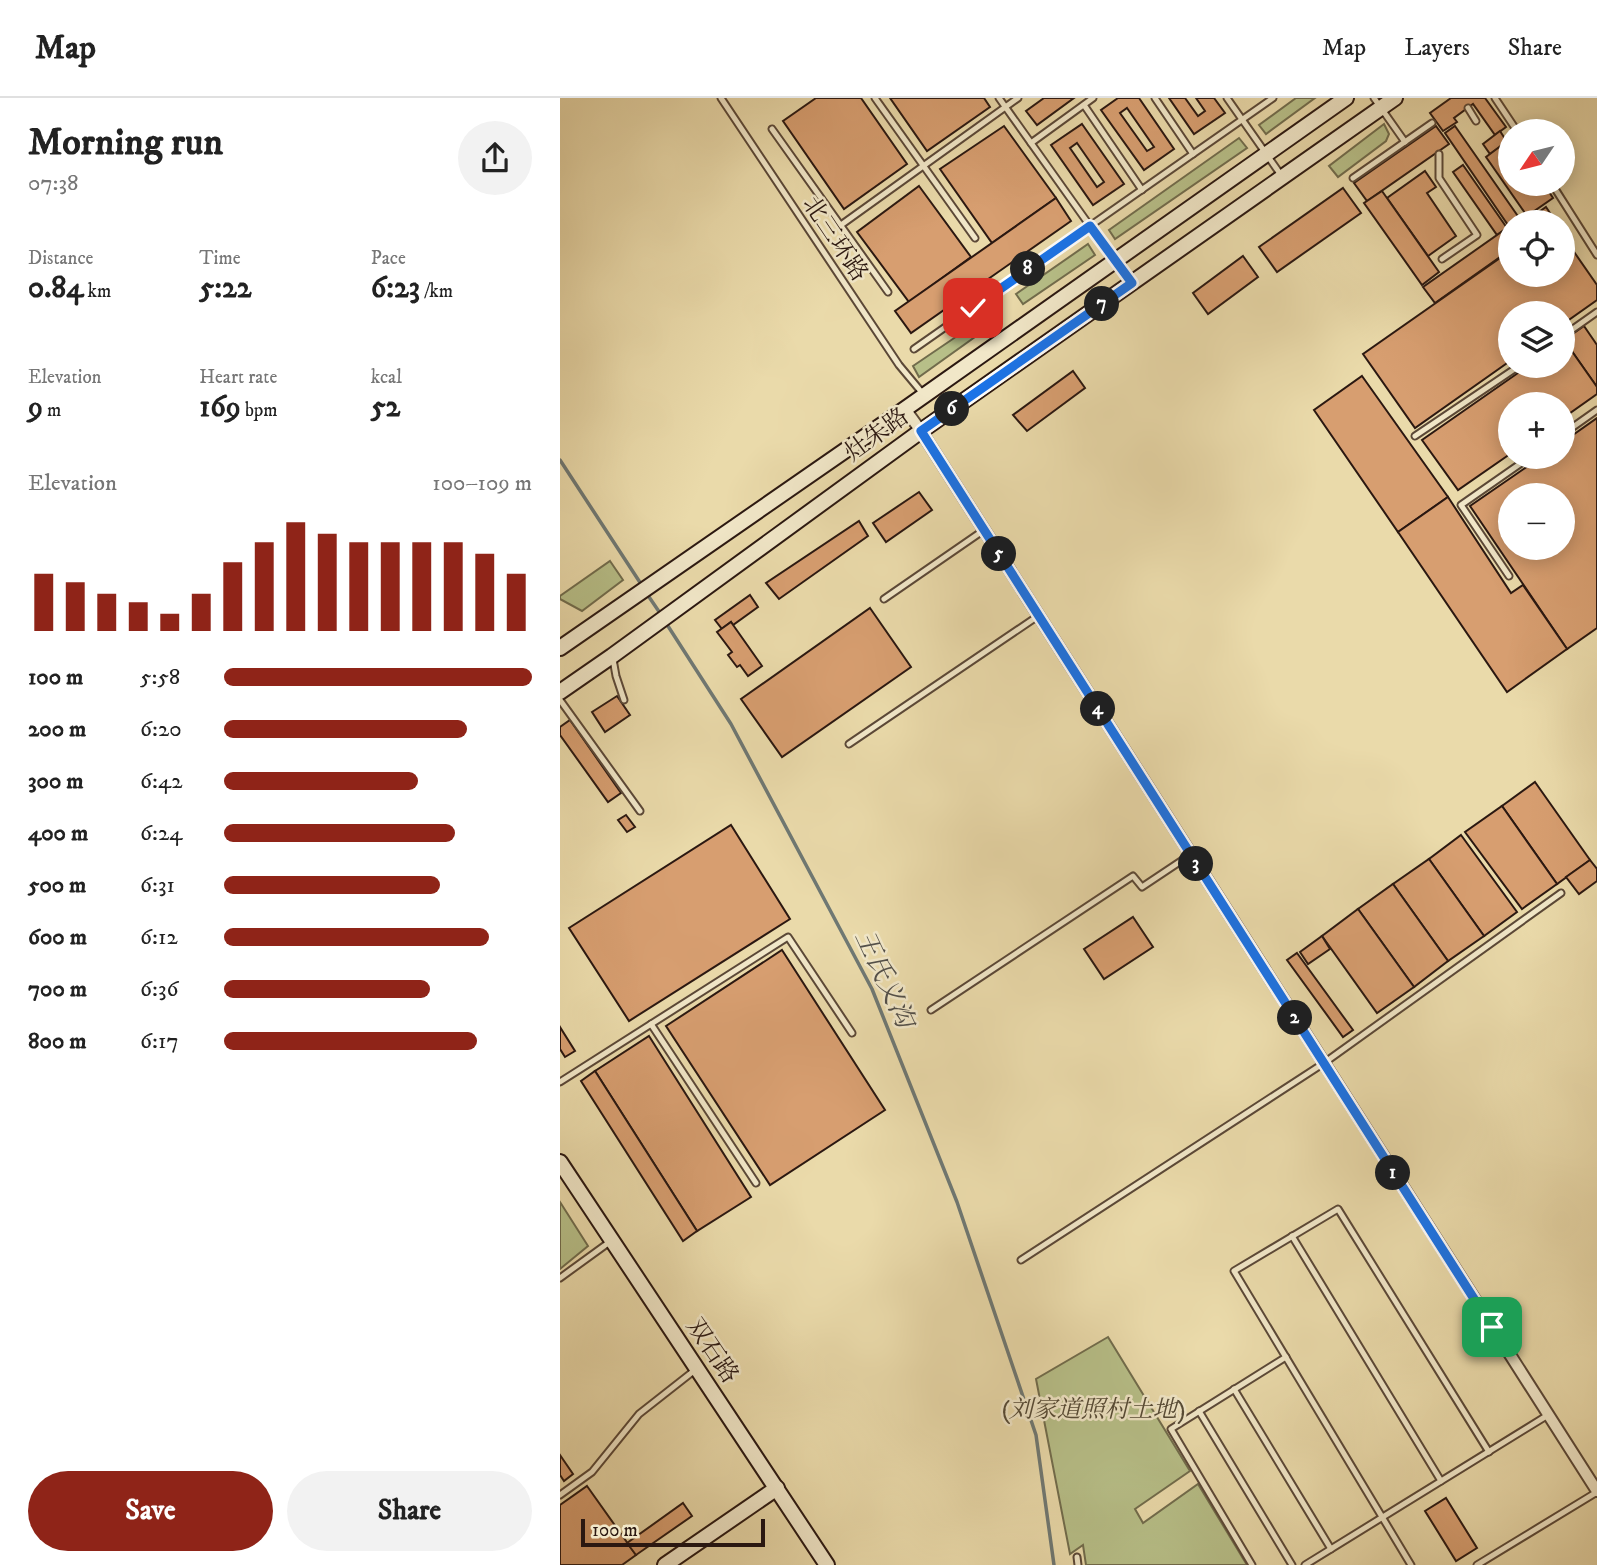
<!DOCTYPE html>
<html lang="en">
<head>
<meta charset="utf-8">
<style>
  :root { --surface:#fff; --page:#f2f2f2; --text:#222; --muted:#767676; --line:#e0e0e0; --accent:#8f2418 }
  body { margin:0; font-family:"IM FELL DW Pica","Noto Serif SC",serif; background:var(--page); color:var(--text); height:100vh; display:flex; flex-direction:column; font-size:26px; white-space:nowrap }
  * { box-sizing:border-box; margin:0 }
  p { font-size:23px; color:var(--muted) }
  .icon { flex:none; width:38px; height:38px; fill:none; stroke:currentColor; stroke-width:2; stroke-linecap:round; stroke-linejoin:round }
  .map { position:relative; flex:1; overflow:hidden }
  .details { display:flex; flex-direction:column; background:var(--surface); width:560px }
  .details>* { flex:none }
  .needle { width:46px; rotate:235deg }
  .buttons { position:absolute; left:938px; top:21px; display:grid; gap:14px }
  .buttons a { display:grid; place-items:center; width:77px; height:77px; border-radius:50%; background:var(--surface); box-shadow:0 4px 18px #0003; font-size:35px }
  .scale { position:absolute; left:21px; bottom:18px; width:184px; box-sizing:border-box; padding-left:7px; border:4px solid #2b1811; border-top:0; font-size:19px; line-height:24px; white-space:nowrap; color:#2b1811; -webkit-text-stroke:5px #f1e7c8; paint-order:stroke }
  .pin { position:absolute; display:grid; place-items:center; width:60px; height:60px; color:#fff; margin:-30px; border-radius:14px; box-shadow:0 4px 10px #0006 }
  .km { position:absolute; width:35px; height:35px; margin:-18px; border-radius:50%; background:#222; color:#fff; font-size:19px; line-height:35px; text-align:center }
  .round { display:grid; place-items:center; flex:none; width:74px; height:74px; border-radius:37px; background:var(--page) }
  .headline { display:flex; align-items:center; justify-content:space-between; height:119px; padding:0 28px }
  h1 { font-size:38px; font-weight:800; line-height:52px }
  .stats { display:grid; grid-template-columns:repeat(3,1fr); gap:10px; height:119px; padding:7px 28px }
  .stats div { display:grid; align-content:center }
  .stats b { font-size:30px; font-weight:800 }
  .stats small { font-size:19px; font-weight:400 }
  .stats p { font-size:19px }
  .chart { height:196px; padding:14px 28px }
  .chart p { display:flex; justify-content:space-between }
  .chart svg { width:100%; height:126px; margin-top:7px; stroke:var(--accent); stroke-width:6 }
  .button { display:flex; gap:14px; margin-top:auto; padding:14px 28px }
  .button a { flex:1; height:80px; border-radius:42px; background:var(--accent); color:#fff; font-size:28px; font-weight:800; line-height:80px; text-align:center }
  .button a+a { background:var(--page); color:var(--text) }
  ul { padding:0 28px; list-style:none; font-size:23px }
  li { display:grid; grid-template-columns:112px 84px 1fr; align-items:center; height:52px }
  li i { height:18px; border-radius:9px; background:var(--accent) }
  header { display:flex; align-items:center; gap:42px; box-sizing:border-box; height:98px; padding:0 35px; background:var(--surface); border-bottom:2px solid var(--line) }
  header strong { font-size:33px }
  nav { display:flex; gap:38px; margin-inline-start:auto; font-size:24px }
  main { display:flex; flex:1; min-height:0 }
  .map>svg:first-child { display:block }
  .green { fill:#b7bf88; stroke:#716c4c; stroke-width:2 }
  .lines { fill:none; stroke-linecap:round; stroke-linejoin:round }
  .stream { stroke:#6f7873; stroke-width:3.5 }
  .building { fill:#d79e70; stroke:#2b1811; stroke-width:2; fill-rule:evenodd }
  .lane-casing { stroke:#5b4837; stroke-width:9 }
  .street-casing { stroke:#5b4837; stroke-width:14 }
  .secondary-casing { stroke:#2b1811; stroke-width:18 }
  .lane { stroke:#f1e7c8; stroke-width:5 }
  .street { stroke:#f1e7c8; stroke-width:10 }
  .secondary { stroke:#f1e7c8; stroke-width:14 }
  .route-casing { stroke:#fff; stroke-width:14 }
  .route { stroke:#1a73e8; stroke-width:9 }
  .labels { text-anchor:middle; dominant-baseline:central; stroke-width:5; stroke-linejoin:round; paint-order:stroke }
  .street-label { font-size:24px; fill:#2b1811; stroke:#f1e7c8 }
  .park-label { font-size:24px; font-style:italic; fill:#554a35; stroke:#f1e7c8 }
  .water-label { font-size:26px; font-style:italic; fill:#53504a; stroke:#f1e7c8 }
</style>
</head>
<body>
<header>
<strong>Map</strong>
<nav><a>Map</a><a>Layers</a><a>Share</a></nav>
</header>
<main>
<section class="details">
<div class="headline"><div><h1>Morning run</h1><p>07:38</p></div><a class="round"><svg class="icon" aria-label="share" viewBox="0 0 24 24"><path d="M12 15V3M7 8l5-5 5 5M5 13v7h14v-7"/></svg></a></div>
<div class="stats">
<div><p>Distance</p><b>0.84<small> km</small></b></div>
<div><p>Time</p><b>5:22</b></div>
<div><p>Pace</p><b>6:23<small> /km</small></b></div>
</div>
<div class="stats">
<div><p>Elevation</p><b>9<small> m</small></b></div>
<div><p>Heart rate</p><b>169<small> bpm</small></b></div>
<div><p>kcal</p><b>52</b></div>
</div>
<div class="chart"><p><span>Elevation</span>100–109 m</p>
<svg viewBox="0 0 160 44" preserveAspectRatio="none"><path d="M5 44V24M15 44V27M25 44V31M35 44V34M45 44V38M55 44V31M65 44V20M75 44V13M85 44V6M95 44V10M105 44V13M115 44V13M125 44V13M135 44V13M145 44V17M155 44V24"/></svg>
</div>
<ul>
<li><b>100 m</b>5:58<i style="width:100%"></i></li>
<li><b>200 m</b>6:20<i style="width:79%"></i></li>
<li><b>300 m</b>6:42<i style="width:63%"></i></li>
<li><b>400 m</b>6:24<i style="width:75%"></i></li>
<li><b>500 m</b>6:31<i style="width:70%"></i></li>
<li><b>600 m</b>6:12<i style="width:86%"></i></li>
<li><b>700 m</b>6:36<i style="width:67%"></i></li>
<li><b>800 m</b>6:17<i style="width:82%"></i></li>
</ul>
<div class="button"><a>Save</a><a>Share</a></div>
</section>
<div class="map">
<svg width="1037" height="1467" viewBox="0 0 1037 1467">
  <rect width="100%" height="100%" fill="#eadaaa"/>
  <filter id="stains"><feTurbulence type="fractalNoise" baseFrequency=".00286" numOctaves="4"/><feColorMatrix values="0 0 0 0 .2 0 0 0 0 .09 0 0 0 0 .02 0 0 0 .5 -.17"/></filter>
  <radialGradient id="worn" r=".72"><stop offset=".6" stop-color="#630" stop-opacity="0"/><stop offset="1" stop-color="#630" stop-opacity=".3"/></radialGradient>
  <g class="green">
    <path d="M736,0H755L706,36L699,27Z"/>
    <path d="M824,26L829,36L826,43L778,79L769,68Z"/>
    <path d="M679,40L687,50L555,141L549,132Z"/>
    <path d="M528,146L535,157L463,206L456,196Z"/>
    <path d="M434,213L440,221L359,279L353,268Z"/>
    <path d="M50,463L63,482L22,513L0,501V498Z"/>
    <path d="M0,1104L28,1148L0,1171Z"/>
    <path d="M548,1239L630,1373L575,1411L583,1425L638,1386L687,1467H526L523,1447L510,1456L476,1281Z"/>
  </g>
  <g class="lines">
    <g class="stream">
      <path d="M0,362L83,489"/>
      <path d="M87,496L102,518"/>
      <path d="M106,525L171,626L312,891L397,1104L476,1337L494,1467"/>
    </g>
  </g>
  <g class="building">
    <path d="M256,0H301L347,66L284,111L223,23Z"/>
    <path d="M330,0H424L430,9L367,53Z"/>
    <path d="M484,0H514L477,27L466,13Z"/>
    <path d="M558,0H579L614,51L584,72L541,12ZM567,10L594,49L587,53L560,15Z"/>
    <path d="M609,0H625L638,18L645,13L636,0H654L665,15L634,36Z"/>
    <path d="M891,0H925L946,29L935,37L913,6L894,20L897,24L883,33L870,15Z"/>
    <path d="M522,26L564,86L533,107L491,47ZM517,45L544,84L537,89L510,50Z"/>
    <path d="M444,28L496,100L432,145L380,71Z"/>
    <path d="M876,28L889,46L807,103L794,85Z"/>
    <path d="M895,28L962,124H950V130L885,35Z"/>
    <path d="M940,33L947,44L930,56L923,46Z"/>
    <path d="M950,41V86H984L993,100L967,118L926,59Z"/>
    <path d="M903,67L947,130L937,137L893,74Z"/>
    <path d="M865,73L876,89L867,95L896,138L868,158L827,100Z"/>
    <path d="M359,88L411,159L349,204L297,134Z"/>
    <path d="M783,90L801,115L717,174L699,149Z"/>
    <path d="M822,93L879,174L862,187L804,105Z"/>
    <path d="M496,100L511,123L351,235L335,213Z"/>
    <path d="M986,109L992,118L983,124H965Z"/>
    <path d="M947,130L950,135V152L875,205L863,189Z"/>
    <path d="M1003,138L1037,187V202L1003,226V215H950V263L855,330L803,256L950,153V177H1003Z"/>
    <path d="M683,158L698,179L648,216L633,195Z"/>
    <path d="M1024,228L1037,247V289L1004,242Z"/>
    <path d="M1004,242L1037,289V296L1003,320V306H950V356L898,392L862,342L968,268H1003V243Z"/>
    <path d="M513,273L525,290L467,333L453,317Z"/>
    <path d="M802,278L888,399L838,434L754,312Z"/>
    <path d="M1037,320V530L1007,551L910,408L981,359H1003V344ZM950,397H1003V450H950Z"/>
    <path d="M359,394L372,412L326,444L313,425Z"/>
    <path d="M888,399L951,495L963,487L1007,551L947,594L838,434Z"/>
    <path d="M299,423L308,438L219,501L206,485Z"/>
    <path d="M190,497L198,509L173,527L171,524L162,531L155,522Z"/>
    <path d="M310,510L351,569L222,659L181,601Z"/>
    <path d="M171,524L202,568L188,578L180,567L177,569L168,557L172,554L157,534Z"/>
    <path d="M57,598L70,617L45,634L32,614Z"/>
    <path d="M10,622L61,695L48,704L0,637V629Z"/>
    <path d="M975,684L1030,762L997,786L942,708Z"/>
    <path d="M942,708L997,786L962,811L905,734Z"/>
    <path d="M66,717L75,729L67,734L58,722Z"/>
    <path d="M171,727L230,821L69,923L9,830Z"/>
    <path d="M901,737L957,814L924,838L869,761Z"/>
    <path d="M869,761L924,838L888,863L833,786Z"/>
    <path d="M1030,762L1037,771V783L1019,796L1006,779Z"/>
    <path d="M833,786L888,863L854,889L798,811Z"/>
    <path d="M798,811L854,889L817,915L762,838Z"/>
    <path d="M573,819L593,849L544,881L524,851Z"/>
    <path d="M762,838L770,851L748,866L740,854Z"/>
    <path d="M222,852L325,1012L210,1087L106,928Z"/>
    <path d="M737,855L793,932L783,939L727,862Z"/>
    <path d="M0,929L15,953L5,959L0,951Z"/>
    <path d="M89,938L191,1099L137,1133L35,973Z"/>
    <path d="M35,973L137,1133L123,1143L21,983Z"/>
    <path d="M0,1357L13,1376L4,1383L0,1377Z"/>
    <path d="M27,1388L76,1457L62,1467H0V1407Z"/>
    <path d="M886,1400L917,1450L896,1463L865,1413Z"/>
    <path d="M123,1405L132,1418L76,1457L67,1445Z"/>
  </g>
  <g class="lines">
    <defs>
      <g id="lane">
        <path d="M161,0L339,267L364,297"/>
        <path d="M315,0L415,140"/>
        <path d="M439,0L530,128L571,182"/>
        <path d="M595,0L633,56"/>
        <path d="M667,0L721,77"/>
        <path d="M814,0L845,44"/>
        <path d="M935,0L957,33"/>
        <path d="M524,7L582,92"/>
        <path d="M908,10L916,23"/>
        <path d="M212,31L328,194"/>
        <path d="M471,45L533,0"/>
        <path d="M879,56V80L917,137L882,161"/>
        <path d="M793,80L872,25"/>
        <path d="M992,86L1037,157"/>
        <path d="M281,127L458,0"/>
        <path d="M1003,238L1037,214"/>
        <path d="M354,251L713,0"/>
        <path d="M1003,336L1037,312"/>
        <path d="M855,338L959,268"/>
        <path d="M949,478L901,407L970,359"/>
        <path d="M324,501L424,432"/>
        <path d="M53,561L56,578L64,602"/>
        <path d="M0,602L80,713"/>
        <path d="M289,646L478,518"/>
        <path d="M371,912L573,778L582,789L630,757"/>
        <path d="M91,926L196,1085"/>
        <path d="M0,984L228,839L292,935"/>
        <path d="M732,1138L881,1383"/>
        <path d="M461,1162L764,965L1001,795"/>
        <path d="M0,1180L51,1143"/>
        <path d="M674,1291L771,1451"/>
        <path d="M639,1313L732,1467"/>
        <path d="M0,1397L32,1374L79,1316L135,1272"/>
        <path d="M517,1459L518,1467"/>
        <path d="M692,1467L611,1331L726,1259"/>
        <path d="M745,1467L988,1317"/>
        <path d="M851,1467L674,1173L778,1111L929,1354"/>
        <path d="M917,1467L1037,1394"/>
      </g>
      <path id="street" d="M345,311L361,333L1037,1393"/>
      <g id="secondary">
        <path d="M0,550L345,311L786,0"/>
        <path d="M0,594L52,558L361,333L835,0"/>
        <path d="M0,1064L267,1467"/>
        <path d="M105,1467L217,1390"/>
      </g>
    </defs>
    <use href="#lane" class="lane-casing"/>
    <use href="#street" class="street-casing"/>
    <use href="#secondary" class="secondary-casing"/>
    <use href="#lane" class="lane"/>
    <use href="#street" class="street"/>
    <use href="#secondary" class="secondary"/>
  </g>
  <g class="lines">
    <defs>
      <path id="route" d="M413,210L530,128L572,185L361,333L932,1229"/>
    </defs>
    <use href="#route" class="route-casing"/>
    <use href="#route" class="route"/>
  </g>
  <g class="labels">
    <g class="street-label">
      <text transform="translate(275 141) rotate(56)">北三环路</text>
      <text transform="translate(317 337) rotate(-36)">灶朱路</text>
      <text transform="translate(152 1253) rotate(56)">双石路</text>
    </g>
    <g class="park-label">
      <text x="533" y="1312">(刘家道照村土地)</text>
    </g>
    <g class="water-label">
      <text transform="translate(324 881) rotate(65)">王氏义沟</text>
    </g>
  </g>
  <rect width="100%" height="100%" filter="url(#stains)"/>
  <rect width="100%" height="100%" fill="url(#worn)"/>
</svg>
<div class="buttons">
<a><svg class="needle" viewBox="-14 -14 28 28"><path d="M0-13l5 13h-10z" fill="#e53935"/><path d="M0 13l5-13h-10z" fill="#767676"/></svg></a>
<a><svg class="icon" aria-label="locate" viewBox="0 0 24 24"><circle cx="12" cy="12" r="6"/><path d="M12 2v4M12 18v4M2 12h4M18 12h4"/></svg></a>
<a><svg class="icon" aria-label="layers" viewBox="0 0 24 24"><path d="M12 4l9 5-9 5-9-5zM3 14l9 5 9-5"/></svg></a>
<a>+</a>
<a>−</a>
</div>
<div class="scale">100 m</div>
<div class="pin" style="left:932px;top:1229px;background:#1e9e55"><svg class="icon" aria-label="arrive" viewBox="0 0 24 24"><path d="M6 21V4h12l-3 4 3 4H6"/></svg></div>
<div class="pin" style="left:413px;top:210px;background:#d93025"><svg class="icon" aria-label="check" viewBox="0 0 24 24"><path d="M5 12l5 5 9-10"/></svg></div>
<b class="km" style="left:833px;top:1075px">1</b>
<b class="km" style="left:735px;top:920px">2</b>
<b class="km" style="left:636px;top:766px">3</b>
<b class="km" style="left:538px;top:611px">4</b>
<b class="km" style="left:439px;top:456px">5</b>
<b class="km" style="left:392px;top:311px">6</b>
<b class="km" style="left:542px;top:206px">7</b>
<b class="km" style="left:468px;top:171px">8</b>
</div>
</main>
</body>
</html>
